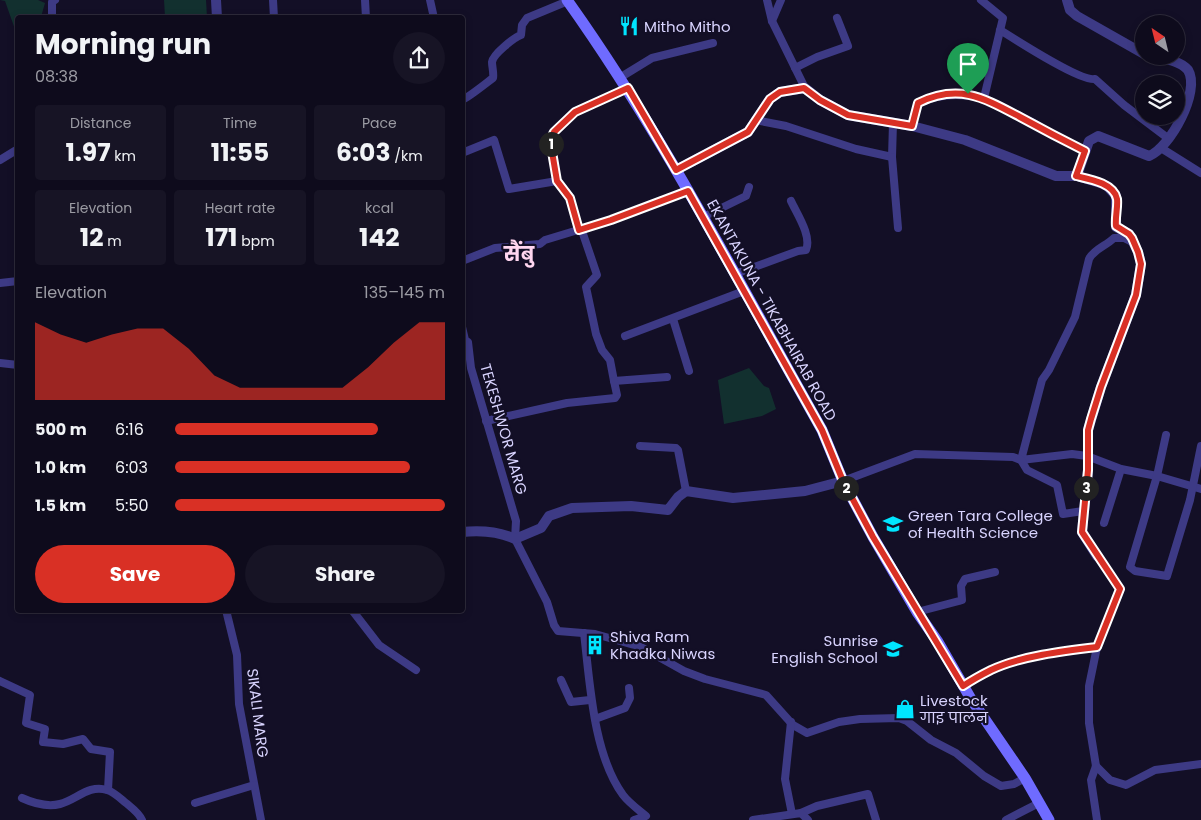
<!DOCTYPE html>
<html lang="en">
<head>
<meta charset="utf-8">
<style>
  :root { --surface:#0e0b1c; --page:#171425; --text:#f1f3f6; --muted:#9b9ba3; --line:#2e2b3b; --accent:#d93025 }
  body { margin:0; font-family:Poppins,"Noto Sans Devanagari",sans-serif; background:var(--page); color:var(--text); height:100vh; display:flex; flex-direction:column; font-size:19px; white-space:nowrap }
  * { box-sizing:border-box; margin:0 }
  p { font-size:16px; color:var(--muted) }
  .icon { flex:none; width:28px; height:28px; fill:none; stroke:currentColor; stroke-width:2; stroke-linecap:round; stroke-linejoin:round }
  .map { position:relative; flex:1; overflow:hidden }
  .panel { position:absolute; left:15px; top:15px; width:450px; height:598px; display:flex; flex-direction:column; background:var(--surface); border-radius:5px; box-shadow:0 2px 8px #0003,0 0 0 1px var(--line) }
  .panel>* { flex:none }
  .needle { width:32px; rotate:325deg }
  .buttons { position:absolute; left:1135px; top:15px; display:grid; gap:10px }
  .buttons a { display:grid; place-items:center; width:50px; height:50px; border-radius:50%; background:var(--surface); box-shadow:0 2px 8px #0003,0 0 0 1px var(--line); font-size:25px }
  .pin { position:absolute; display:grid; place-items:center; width:42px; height:42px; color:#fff; margin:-51px -21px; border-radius:50% 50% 50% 0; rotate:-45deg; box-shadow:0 0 5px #0007 }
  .pin .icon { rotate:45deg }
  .km { position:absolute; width:25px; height:25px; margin:-12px; border-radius:50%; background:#222; color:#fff; font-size:14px; line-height:25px; text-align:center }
  .round { display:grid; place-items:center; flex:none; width:52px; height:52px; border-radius:26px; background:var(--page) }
  .head { display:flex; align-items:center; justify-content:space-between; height:85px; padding:0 20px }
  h1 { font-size:28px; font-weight:700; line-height:38px }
  .stats { display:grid; grid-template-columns:repeat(3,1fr); gap:8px; height:85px; padding:5px 20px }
  .stats div { display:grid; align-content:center; border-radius:5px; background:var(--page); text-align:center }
  .stats b { font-size:25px; font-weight:700 }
  .stats small { font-size:14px; font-weight:400 }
  .stats p { font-size:14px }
  .chart { height:140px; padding:10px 20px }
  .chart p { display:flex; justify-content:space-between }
  .chart svg { width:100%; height:90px; margin-top:5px; fill:var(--accent); opacity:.7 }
  .primary-button { display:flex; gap:10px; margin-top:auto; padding:10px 20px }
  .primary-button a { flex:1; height:58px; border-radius:30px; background:var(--accent); color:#fff; font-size:20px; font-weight:700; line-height:58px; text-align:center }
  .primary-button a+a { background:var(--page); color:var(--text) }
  ul { padding:0 20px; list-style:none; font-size:16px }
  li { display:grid; grid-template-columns:80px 60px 1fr; align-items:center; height:38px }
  li i { height:12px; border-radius:6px; background:var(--accent) }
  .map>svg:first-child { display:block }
  .green { fill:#12302f }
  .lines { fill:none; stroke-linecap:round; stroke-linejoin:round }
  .minor { stroke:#3d3a85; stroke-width:8 }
  .tertiary { stroke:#3d3a85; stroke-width:10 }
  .secondary { stroke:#6f6bff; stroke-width:11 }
  .route-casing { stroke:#fff; stroke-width:10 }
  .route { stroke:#d93025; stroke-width:6 }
  .labels { text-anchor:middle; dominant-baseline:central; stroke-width:4.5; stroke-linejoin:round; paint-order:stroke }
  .poi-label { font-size:15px; fill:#d9d4ff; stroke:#130f26; text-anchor:start }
  .street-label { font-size:15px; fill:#d9d4ff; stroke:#130f26 }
  .district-label { font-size:20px; font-weight:bold; fill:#ffd6f0; stroke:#130f26 }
</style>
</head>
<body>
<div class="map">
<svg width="1201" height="820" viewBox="0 0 1201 820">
  <rect width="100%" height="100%" fill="#130f26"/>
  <g class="green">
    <path d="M0,0H38L45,3L41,17L18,18L17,35L5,1Z"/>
    <path d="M164,0H206L207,17H165Z"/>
    <path d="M749,368L764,386L769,388L776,409L762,416L724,424L718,380Z"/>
  </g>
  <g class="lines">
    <g class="minor">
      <path d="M273,0L274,18"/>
      <path d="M365,0L366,18"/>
      <path d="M430,0L434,18"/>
      <path d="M767,0L772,21L805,88"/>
      <path d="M52,18V2L55,0"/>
      <path d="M772,21L781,0"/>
      <path d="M1000,30C1016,40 1081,82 1095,79L1124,105L1169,139"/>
      <path d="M795,68L817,57L848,46L837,18"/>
      <path d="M621,77L652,58L713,43"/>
      <path d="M984,98L1034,123L1052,135L1085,151"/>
      <path d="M462,100C469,97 485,84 493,78C494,73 492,67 492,62C493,54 515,37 521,35L522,25L527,18L568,1"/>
      <path d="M755,120L786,126L856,149L892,157L893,123"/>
      <path d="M912,126L918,103C940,93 961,93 984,98L1003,18L981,0"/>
      <path d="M1161,148L1201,173"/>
      <path d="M462,153L494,140L509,189L557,181"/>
      <path d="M892,157L898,228"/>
      <path d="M0,160L18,149"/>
      <path d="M703,217L746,196L749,187"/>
      <path d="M581,228L597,275L586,287L596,334L602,350L610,360L614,381L667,377"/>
      <path d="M579,230L570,197L557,181L550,140L554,132L575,112L627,88"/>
      <path d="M1134,243L1124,238H1114C1106,246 1094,249 1089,259L1075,317L1049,370L1042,380L1021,460L1072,454L1087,456L1121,469L1157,476L1201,489"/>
      <path d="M462,261L495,248L540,244L545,240L611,220L688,191"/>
      <path d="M735,274L798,251L806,250C812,236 797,214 791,201"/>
      <path d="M0,283L18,281"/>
      <path d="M673,319L689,371"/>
      <path d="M462,327L465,340L468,342L471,368L516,521L515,539L547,602L554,625L558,631L595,634L620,641L641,647L684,671L705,679L766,695L793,725L807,733L839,722L860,719L899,718L907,721L931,740L956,753L984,776L1001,786L1014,784L1025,778"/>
      <path d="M625,336L744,291"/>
      <path d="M0,363L18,365"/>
      <path d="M486,421L567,403L615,398L617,395L614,381"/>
      <path d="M1166,435L1157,476L1130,567L1135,571L1167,576L1190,500L1201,446"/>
      <path d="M640,446L676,448L678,450L686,491"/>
      <path d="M843,481L915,454L1013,457L1021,460L1027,470L1057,485L1063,514L1083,511"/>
      <path d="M1104,523L1121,469"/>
      <path d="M1097,556L1120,589L1097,647L1089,686V723L1096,766L1091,780L1097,820"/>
      <path d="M226,610L237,655L239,704L261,820"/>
      <path d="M352,610L379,645L416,670"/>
      <path d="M917,612L959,601L962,600L961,586L965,579L995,572"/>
      <path d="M584,633C590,683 593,754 623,795C629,803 639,810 646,816L634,820"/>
      <path d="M561,680L571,702L590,700"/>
      <path d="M0,681L30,695L26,723L45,729L43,742L63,744L83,739L91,749L110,752L108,790"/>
      <path d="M963,686C972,680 981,675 991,670C1020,656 1065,651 1097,647"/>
      <path d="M595,719L625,708L630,698L629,688"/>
      <path d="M791,722L785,779L792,814"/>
      <path d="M1096,766L1110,780L1126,785L1155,770L1201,764"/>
      <path d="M22,798C33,803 48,807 60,804C76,800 89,784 107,790C114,792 121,799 126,803C132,808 139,813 142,820"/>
      <path d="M195,803L254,785"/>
      <path d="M801,813L817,806L868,794L876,820"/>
      <path d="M753,820L801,813L808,820"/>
      <path d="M1006,820L1039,803"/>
    </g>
    <g class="tertiary">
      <path d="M216,0L217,18"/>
      <path d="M1067,0L1070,10L1077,16L1144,54"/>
      <path d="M676,170L748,132L770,99L780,92L805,88L820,100L848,115L912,126L965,140L1056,176H1077L1100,183L1107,186L1116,196V227L1129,234L1138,252L1141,264L1136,295L1101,387L1088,430V471L1082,532L1097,556"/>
      <path d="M1077,176L1089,141L1098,136L1149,156C1170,148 1201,91 1188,70C1179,59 1161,59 1148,56"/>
      <path d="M462,532C481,530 498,531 515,539L541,528L549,516L572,508L631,506L668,510L678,497L686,491L733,498L805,491L843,481"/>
    </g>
    <path class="secondary" d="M567,0C664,136 740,285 822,430L843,481L873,537L917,612L938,642L971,699L1025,778L1049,820"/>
  </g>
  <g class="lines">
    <defs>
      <path id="route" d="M628,88L676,170L748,132L770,99L780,92L804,88L820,100L848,115L912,126L918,103C959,83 984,98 1020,117C1042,129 1063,140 1085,151L1076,176C1089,179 1114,183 1117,199C1118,207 1115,217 1116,226L1129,234L1132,238L1138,252L1141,264L1136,295L1101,387L1091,419L1088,430V470L1082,532L1120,589L1097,647C1063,651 1021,656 991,670C981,675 972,680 963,686L873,537L843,481L822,430L688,191L611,220L579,230L570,198L557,181L550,140L554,132L575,112Z"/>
    </defs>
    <use href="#route" class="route-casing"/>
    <use href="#route" class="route"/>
  </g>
  <defs>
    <symbol id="restaurant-bare" viewBox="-9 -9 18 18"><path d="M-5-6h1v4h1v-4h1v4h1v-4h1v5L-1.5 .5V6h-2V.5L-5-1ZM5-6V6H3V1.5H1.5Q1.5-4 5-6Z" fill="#00e5ff" stroke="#130f26" stroke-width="2.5" paint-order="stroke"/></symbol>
    <symbol id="university-bare" viewBox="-9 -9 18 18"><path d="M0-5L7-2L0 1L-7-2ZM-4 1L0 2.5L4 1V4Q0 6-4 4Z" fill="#00e5ff" stroke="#130f26" stroke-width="2.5" paint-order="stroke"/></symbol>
    <symbol id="building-bare" viewBox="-9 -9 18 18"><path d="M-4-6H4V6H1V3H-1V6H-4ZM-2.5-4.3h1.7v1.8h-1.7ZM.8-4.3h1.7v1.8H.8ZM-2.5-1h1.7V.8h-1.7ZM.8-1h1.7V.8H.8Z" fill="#00e5ff" stroke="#130f26" stroke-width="2.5" paint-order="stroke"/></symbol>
    <symbol id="school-bare" viewBox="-9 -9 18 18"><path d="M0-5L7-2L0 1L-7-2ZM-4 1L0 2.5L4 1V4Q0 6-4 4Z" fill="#00e5ff" stroke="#130f26" stroke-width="2.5" paint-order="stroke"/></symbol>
    <symbol id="shop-bare" viewBox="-9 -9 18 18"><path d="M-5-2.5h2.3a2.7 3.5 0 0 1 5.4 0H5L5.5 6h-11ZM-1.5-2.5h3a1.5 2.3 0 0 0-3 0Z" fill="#00e5ff" stroke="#130f26" stroke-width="2.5" paint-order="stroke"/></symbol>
  </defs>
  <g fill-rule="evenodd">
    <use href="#restaurant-bare" x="615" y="12" width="28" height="28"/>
    <use href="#university-bare" x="879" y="510" width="28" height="28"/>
    <use href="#building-bare" x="581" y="631" width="28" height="28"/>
    <use href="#school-bare" x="879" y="635" width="28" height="28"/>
    <use href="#shop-bare" x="891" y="695" width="28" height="28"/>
  </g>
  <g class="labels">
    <g class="poi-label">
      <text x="644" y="26">Mitho Mitho</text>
      <text x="908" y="515">Green Tara College<tspan x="908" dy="17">of Health Science</tspan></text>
      <text x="610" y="636">Shiva Ram<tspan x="610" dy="17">Khadka Niwas</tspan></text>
      <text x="878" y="640" text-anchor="end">Sunrise<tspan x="878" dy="17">English School</tspan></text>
      <text x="920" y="700">Livestock<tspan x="920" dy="17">गाइ पालन</tspan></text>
    </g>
    <g class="street-label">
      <text transform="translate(772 310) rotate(61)">EKANTAKUNA - TIKABHAIRAB ROAD</text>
      <text transform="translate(504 429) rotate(74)">TEKESHWOR MARG</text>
      <text transform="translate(258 713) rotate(83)">SIKALI MARG</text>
    </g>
    <g class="district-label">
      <text x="519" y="254">सैंबु</text>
    </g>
  </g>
</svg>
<div class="buttons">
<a><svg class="needle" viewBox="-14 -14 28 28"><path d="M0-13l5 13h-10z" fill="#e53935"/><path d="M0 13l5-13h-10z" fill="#9b9ba3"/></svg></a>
<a><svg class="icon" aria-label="layers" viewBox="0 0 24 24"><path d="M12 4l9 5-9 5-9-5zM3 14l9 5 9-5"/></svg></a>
</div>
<div class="pin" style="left:968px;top:94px;background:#1e9e55"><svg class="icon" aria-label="arrive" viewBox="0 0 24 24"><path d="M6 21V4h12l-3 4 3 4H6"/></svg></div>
<b class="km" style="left:551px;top:144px">1</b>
<b class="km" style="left:846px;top:488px">2</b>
<b class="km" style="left:1086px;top:488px">3</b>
<section class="panel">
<div class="head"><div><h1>Morning run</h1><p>08:38</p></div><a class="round"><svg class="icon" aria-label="share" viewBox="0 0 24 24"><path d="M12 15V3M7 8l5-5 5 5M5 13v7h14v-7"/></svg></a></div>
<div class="stats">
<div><p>Distance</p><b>1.97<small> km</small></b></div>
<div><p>Time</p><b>11:55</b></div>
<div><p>Pace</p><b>6:03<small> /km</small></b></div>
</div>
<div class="stats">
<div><p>Elevation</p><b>12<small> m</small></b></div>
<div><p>Heart rate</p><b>171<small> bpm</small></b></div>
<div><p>kcal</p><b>142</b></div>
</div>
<div class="chart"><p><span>Elevation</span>135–145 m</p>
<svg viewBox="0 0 160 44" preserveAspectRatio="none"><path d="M0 44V6L10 12L20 16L30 12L40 9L50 9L60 19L70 32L80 38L90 38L100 38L110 38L120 38L130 28L140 16L150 6L160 6V44z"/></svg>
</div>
<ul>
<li><b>500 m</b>6:16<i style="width:75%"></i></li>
<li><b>1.0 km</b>6:03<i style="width:87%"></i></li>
<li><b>1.5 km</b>5:50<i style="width:100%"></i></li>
</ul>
<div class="primary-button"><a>Save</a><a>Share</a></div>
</section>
</div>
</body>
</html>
